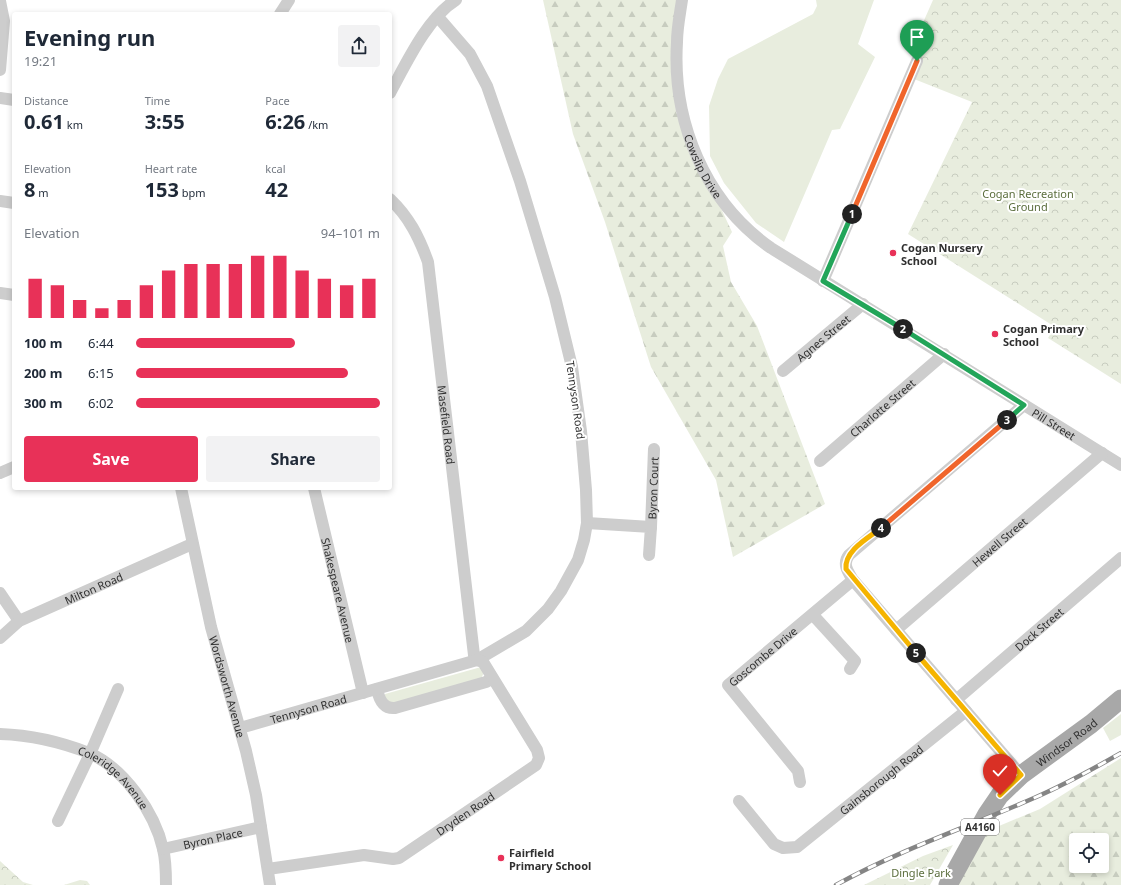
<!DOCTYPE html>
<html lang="en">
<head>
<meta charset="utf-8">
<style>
  :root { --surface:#fff; --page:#f2f2f3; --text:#1f2937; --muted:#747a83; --accent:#e83158 }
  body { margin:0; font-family:"Noto Sans",sans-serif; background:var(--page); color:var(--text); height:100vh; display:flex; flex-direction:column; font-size:15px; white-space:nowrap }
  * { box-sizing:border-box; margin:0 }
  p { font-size:13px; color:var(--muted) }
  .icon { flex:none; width:22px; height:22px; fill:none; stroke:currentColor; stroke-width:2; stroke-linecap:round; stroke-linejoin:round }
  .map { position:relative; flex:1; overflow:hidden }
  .drawer { position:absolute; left:12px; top:12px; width:380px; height:478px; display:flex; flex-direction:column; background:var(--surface); border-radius:4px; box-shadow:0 2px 6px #0003 }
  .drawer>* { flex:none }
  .tools { position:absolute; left:1069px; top:833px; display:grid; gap:8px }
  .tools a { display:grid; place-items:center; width:40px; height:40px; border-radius:4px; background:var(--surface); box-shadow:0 2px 6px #0003; font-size:20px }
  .pin { position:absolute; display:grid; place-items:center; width:34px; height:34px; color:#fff; margin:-41px -17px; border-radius:50% 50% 50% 0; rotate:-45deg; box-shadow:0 0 4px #0007 }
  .pin .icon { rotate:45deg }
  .km { position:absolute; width:20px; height:20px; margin:-10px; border-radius:50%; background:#222; color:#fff; font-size:11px; line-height:20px; text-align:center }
  .round { display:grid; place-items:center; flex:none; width:42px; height:42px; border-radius:4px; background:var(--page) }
  .overview { display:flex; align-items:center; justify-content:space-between; height:68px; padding:0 12px }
  h1 { font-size:22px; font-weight:700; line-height:30px }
  .metrics { display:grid; grid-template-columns:repeat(3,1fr); gap:6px; height:68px; padding:4px 12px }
  .metrics div { display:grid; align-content:center }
  .metrics b { font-size:20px; font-weight:700 }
  .metrics small { font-size:11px; font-weight:400 }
  .metrics p { font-size:11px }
  .chart { height:112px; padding:8px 12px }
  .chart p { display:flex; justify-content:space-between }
  .chart svg { width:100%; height:72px; margin-top:4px; stroke:var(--accent); stroke-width:6 }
  .cta { display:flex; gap:8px; margin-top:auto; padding:8px 12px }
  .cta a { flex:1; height:46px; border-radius:4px; background:var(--accent); color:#fff; font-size:16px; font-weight:700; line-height:46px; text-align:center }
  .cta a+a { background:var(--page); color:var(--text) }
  ul { padding:0 12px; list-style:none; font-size:13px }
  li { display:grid; grid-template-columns:64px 48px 1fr; align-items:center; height:30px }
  li i { height:10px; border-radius:5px; background:var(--accent) }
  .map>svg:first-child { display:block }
  .green { fill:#e8edde }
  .forest { fill:url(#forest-firs); fill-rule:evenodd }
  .park { fill:url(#park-crowns) }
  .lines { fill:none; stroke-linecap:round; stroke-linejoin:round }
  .minor { stroke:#cdcdcd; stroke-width:12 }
  .primary { stroke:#a8a8a8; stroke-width:19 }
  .rail-casing { stroke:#858585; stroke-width:4.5 }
  .rail { stroke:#fff; stroke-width:3; stroke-dasharray:9; stroke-linecap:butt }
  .split-1-casing { stroke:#fff; stroke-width:8 }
  .split-2-casing { stroke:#fff; stroke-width:8 }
  .split-3-casing { stroke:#fff; stroke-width:8 }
  .split-4-casing { stroke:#fff; stroke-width:8 }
  .split-5-casing { stroke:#fff; stroke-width:8 }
  .split-6-casing { stroke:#fff; stroke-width:8 }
  .split-1 { stroke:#f0652b; stroke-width:5 }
  .split-2 { stroke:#22a559; stroke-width:5 }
  .split-3 { stroke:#22a559; stroke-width:5 }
  .split-4 { stroke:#f0652b; stroke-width:5 }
  .split-5 { stroke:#f5b400; stroke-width:5 }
  .split-6 { stroke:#f5b400; stroke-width:5 }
  .poi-dot { fill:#e83158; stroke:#fff; stroke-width:1.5 }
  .labels { text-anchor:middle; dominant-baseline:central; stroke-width:4; stroke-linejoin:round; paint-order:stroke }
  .shield { fill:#fff; stroke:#6e6e6e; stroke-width:1 }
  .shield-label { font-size:10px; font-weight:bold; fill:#303030 }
  .street-label { font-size:11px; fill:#303030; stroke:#fff }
  .park-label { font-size:11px; fill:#5a6d3c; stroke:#fff }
  .poi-label { font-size:11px; font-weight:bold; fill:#303030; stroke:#fff; text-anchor:start }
</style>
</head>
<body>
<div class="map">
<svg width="1121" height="885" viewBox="0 0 1121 885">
  <defs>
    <pattern id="forest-firs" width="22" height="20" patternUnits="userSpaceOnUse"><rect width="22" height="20" fill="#e8edde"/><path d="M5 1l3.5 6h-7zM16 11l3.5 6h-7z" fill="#c7ccbf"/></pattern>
    <pattern id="park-crowns" width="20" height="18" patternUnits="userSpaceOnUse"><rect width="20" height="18" fill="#e8edde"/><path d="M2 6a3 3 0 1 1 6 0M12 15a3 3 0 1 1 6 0" fill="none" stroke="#c7ccbf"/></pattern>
  </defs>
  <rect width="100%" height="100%" fill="#fff"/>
  <g class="green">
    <path d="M816,0H874L858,44L875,57L840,129L832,130L784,242L756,223L724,183L710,156L709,106L718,79L728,59L813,14L817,6Z"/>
    <path d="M481,667L484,672L481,679L390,704L385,697V694Z"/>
    <path d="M1121,714V735L1110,741L1103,728Z"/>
  </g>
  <g class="forest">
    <path d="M543,0H677L673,38L676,112L732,232L723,246L731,282L757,326L825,504L733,557L716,480L651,367L605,222L573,134Z"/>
    <path d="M1121,758V885H955L986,831L999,828V826L1040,809ZM1076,840H1102V866H1076Z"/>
  </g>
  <g class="park">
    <path d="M933,0H1121V384L1048,338L1055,327L908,234L972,102L914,79C919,67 923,53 914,43Z"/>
    <path d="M953,845L930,885H864L923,856Z"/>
    <path d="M0,861L23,882L33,885H0Z"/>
    <path d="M80,880L87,881L90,885H64Z"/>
  </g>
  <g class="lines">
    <g class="minor">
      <path id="s1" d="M682,0C680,14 677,28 677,42C672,122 705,202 771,248L1121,465"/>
      <path d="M0,1L4,21L0,70"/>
      <path d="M280,14L289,0"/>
      <path d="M390,93C406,64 427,18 456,0"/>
      <path d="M0,98L14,100"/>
      <path id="s2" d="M390,199C409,217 419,237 428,262L474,655L477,660"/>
      <path d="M0,201L14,203"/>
      <path d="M823,281L917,61"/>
      <path d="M0,293L14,295"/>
      <path id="s3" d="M783,371L863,304"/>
      <path id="s4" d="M820,461L944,354"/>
      <path d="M0,473L14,467"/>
      <path id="s5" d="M181,488L211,627L246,751L256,795L270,885"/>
      <path id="s6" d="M314,488L363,693"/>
      <path d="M587,523L651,527L649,555"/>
      <path id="s7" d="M651,527L654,449"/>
      <path d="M0,593L19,621"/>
      <path d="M813,615L855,661L850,669"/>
      <path id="s8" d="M896,630L1102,453"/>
      <path id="s9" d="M0,638L19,621L192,544"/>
      <path d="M377,689C379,699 383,709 395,708L486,682L491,679"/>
      <path id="s10" d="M956,700L1121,558"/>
      <path id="s11" d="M240,728L477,660L526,631L548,609L561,591L578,560L584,540L587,523L586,490L581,431L572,367L555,297L520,181L487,86L470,54L438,17"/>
      <path id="s12" d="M0,734C30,735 61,742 89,753C124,768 155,813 163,849C166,861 166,873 166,885"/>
      <path d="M1021,775L853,580C848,572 842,564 849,555L1024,405"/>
      <path id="s13" d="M800,782L798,771L728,685L853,580"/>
      <path id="s14" d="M739,801L774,844L783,848L797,847L966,711"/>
      <path d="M58,821L90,754L118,689"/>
      <path id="s15" d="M163,849L261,827"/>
      <path id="s16" d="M268,869L364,855L393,859L399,858L536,765L539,758L537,750L483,662L477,660"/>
    </g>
    <path class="primary" id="s17" d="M948,885L987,814L1000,795L1021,775L1091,724L1121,699"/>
    <defs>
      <path id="rail" d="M836,885C899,850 968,827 1034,798C1064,785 1093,769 1121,753"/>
    </defs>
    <use href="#rail" class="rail-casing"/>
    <use href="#rail" class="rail"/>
  </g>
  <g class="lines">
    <defs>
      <path id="split-1" d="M852,214L917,61"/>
      <path id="split-2" d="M852,214L823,281L903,329"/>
      <path id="split-3" d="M903,329L1024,405L1007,420"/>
      <path id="split-4" d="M881,528L1007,420"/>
      <path id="split-5" d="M881,528C868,538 844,551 846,569L916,653"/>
      <path id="split-6" d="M916,653L1021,775L1000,795"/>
    </defs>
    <use href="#split-1" class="split-1-casing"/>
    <use href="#split-2" class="split-2-casing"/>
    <use href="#split-3" class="split-3-casing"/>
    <use href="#split-4" class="split-4-casing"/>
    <use href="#split-5" class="split-5-casing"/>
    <use href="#split-6" class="split-6-casing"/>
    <use href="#split-1" class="split-1"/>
    <use href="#split-2" class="split-2"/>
    <use href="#split-3" class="split-3"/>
    <use href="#split-4" class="split-4"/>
    <use href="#split-5" class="split-5"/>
    <use href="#split-6" class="split-6"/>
  </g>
  <g class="poi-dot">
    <circle cx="893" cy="253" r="4"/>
    <circle cx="995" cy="334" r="4"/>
    <circle cx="501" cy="858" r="4"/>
  </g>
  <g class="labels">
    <rect class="shield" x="961" y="819" width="38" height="16" rx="3"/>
    <g class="shield-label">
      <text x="980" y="827">A4160</text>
    </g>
    <g class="street-label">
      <text stroke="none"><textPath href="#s1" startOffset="171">Cowslip Drive</textPath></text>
      <text stroke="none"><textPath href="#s3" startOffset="52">Agnes Street</textPath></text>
      <text transform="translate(576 400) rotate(82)">Tennyson Road</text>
      <text stroke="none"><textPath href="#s4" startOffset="82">Charlotte Street</textPath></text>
      <text stroke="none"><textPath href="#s1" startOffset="612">Pill Street</textPath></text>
      <text stroke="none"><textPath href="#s2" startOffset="238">Masefield Road</textPath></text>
      <text stroke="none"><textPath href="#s7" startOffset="39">Byron Court</textPath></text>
      <text stroke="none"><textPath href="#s8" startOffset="136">Hewell Street</textPath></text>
      <text stroke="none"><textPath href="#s9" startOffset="107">Milton Road</textPath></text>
      <text stroke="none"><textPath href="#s6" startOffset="105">Shakespeare Avenue</textPath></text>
      <text stroke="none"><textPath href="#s10" startOffset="109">Dock Street</textPath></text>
      <text stroke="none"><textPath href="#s13" startOffset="167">Goscombe Drive</textPath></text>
      <text stroke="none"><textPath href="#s5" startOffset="204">Wordsworth Avenue</textPath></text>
      <text stroke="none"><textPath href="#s11" startOffset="71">Tennyson Road</textPath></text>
      <text stroke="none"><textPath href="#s17" startOffset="189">Windsor Road</textPath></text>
      <text stroke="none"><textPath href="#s14" startOffset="187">Gainsborough Road</textPath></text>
      <text stroke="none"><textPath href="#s12" startOffset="126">Coleridge Avenue</textPath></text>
      <text stroke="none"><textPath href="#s16" startOffset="212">Dryden Road</textPath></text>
      <text stroke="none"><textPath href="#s15" startOffset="51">Byron Place</textPath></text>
    </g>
    <g class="park-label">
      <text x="1028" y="193">Cogan Recreation<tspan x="1028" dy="13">Ground</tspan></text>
      <text x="921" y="872">Dingle Park</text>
    </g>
    <g class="poi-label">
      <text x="901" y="247">Cogan Nursery<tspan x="901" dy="13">School</tspan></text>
      <text x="1003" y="328">Cogan Primary<tspan x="1003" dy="13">School</tspan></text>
      <text x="509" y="852">Fairfield<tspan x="509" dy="13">Primary School</tspan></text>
    </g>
  </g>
</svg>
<div class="tools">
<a><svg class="icon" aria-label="locate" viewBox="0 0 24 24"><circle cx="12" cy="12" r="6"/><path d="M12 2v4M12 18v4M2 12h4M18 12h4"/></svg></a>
</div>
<div class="pin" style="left:917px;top:61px;background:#1e9e55"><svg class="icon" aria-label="arrive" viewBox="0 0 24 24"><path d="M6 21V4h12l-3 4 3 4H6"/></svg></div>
<div class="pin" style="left:1000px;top:795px;background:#d93025"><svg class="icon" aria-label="check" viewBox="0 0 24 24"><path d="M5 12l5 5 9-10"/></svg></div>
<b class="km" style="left:852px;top:214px">1</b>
<b class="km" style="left:903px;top:329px">2</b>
<b class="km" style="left:1007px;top:420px">3</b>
<b class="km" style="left:881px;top:528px">4</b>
<b class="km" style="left:916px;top:653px">5</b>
<section class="drawer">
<div class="overview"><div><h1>Evening run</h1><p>19:21</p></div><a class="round"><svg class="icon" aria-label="share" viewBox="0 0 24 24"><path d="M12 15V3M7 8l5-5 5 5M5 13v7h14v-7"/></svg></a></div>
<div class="metrics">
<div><p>Distance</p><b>0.61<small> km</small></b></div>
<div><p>Time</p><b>3:55</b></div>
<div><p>Pace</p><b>6:26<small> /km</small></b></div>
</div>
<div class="metrics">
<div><p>Elevation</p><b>8<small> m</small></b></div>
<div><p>Heart rate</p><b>153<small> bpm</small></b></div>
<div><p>kcal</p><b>42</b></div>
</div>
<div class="chart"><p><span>Elevation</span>94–101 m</p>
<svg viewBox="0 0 160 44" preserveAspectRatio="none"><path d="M5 44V20M15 44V24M25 44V33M35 44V38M45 44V33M55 44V24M65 44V15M75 44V11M85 44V11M95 44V11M105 44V6M115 44V6M125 44V15M135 44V20M145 44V24M155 44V20"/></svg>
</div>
<ul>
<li><b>100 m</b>6:44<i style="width:65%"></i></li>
<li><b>200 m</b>6:15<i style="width:87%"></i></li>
<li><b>300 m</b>6:02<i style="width:100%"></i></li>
</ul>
<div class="cta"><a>Save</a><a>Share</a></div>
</section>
</div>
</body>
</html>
